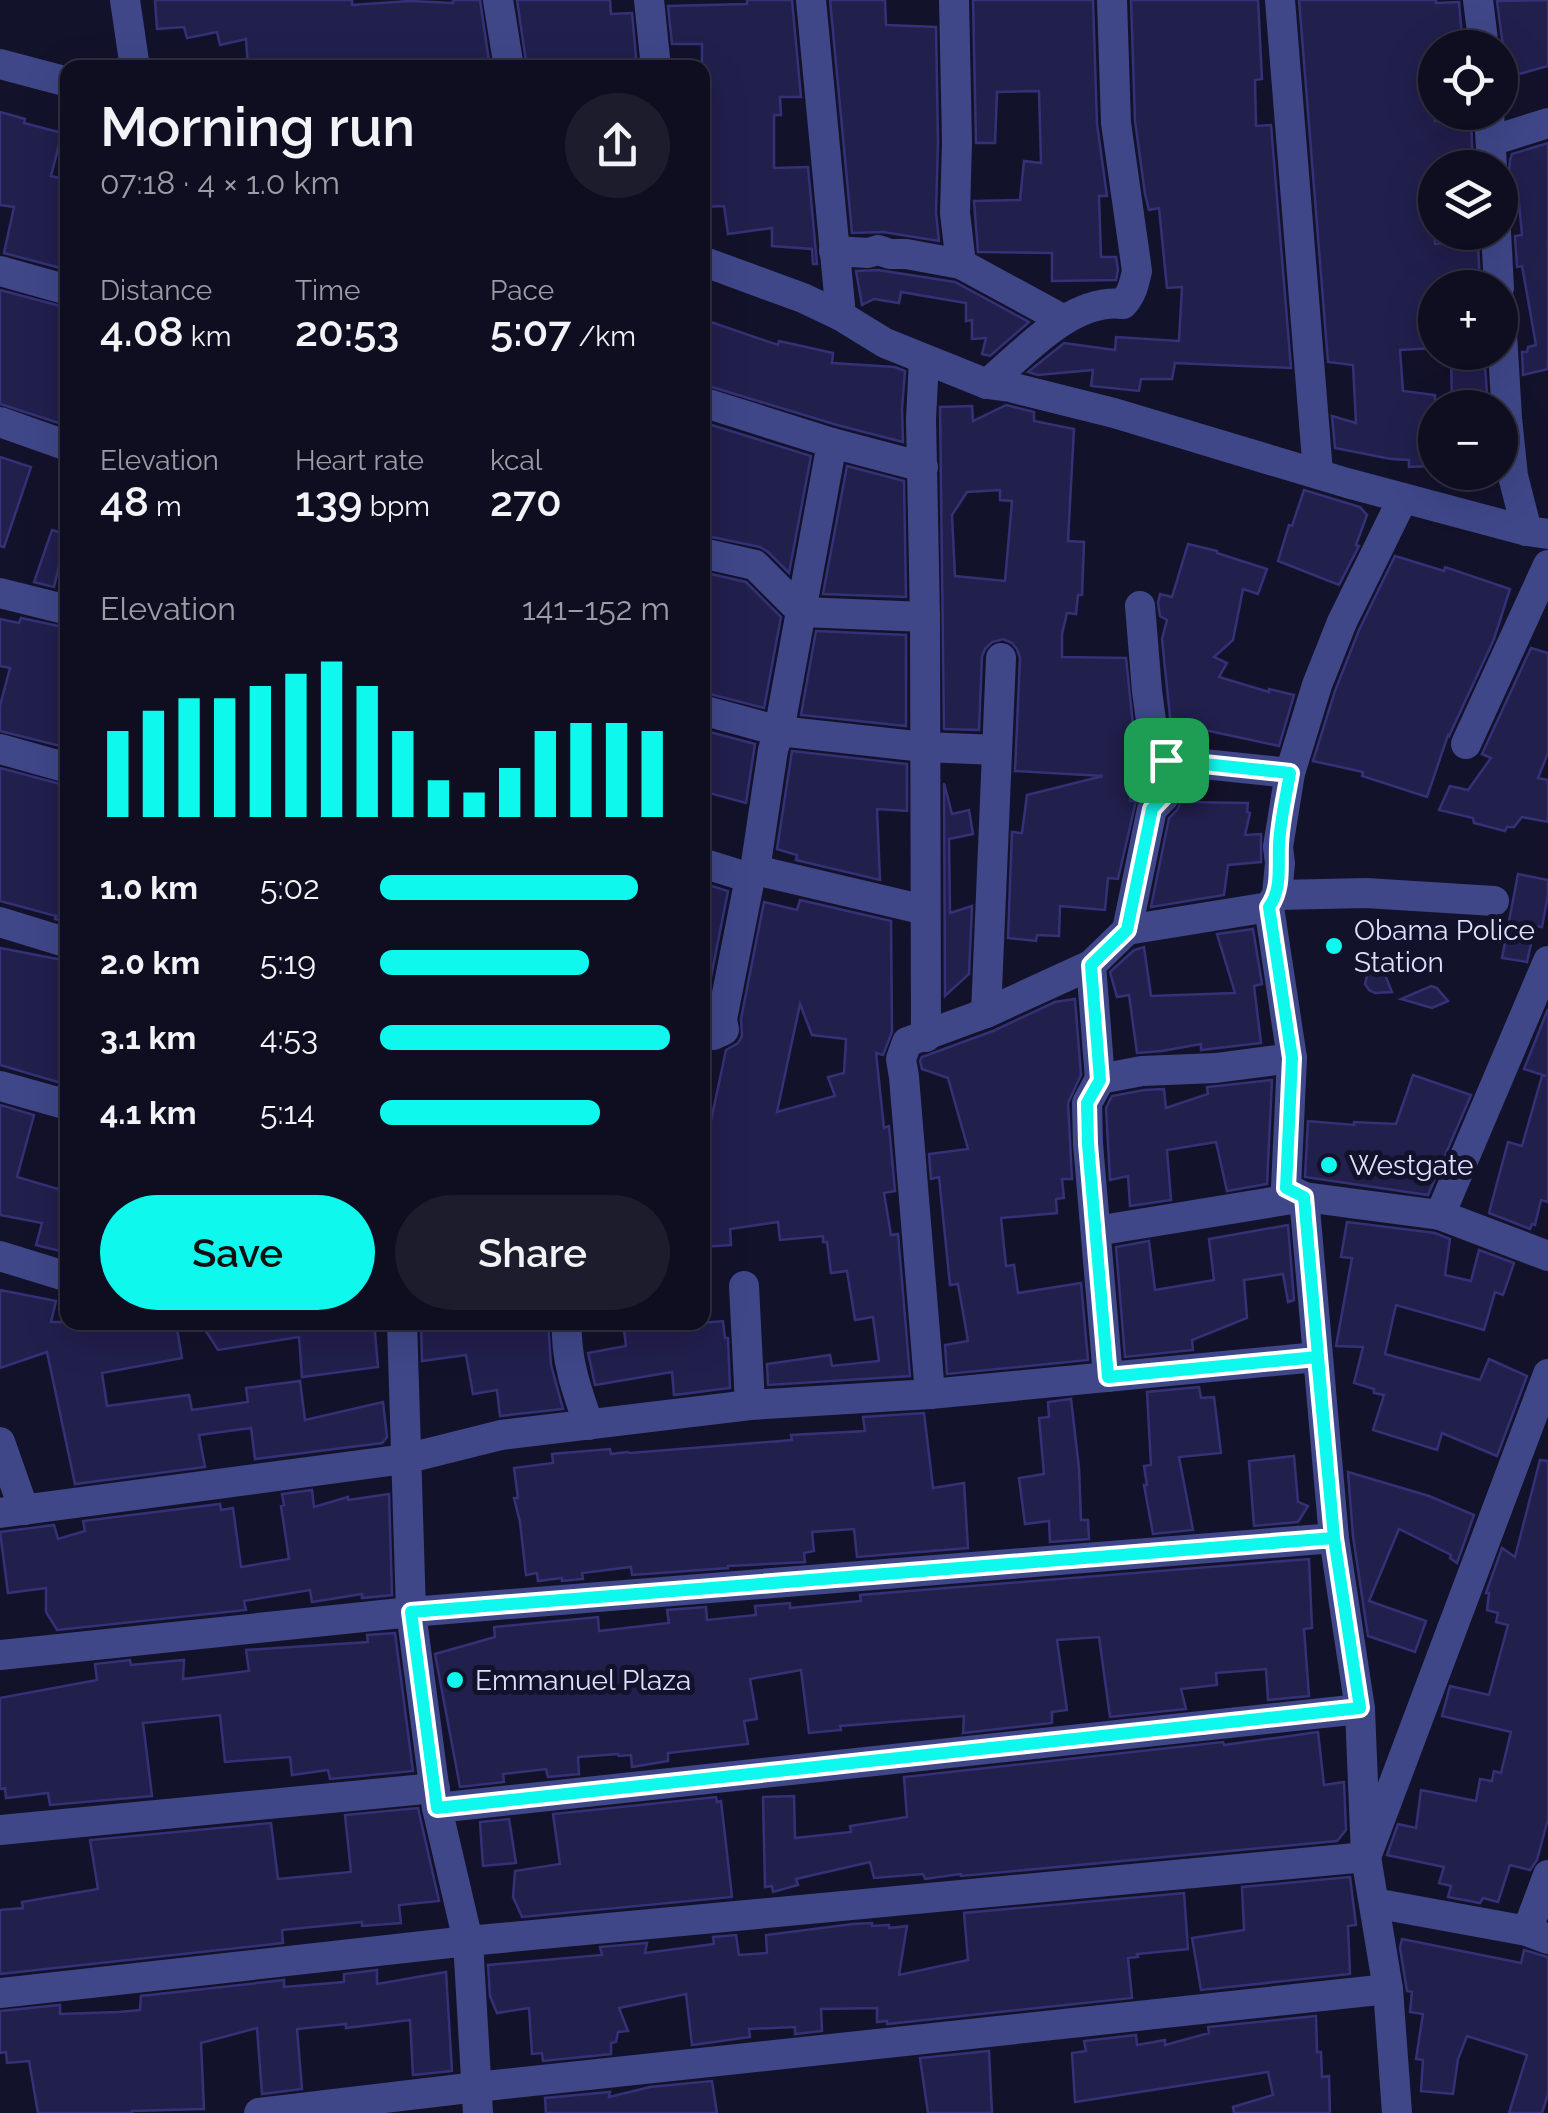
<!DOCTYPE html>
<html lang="en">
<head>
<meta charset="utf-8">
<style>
  :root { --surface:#0e0e20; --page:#1c1c2d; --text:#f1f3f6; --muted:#9b9ca5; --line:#2e2e3e; --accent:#0ff8ed }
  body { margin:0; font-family:Raleway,sans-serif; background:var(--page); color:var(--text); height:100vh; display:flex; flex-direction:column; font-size:38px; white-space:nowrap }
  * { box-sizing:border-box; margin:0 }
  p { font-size:32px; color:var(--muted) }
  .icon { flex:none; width:55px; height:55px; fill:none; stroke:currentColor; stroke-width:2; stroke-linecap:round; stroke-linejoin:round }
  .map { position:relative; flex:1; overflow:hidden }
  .drawer { position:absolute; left:60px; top:60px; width:650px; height:1270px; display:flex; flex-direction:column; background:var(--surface); border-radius:20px; box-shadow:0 10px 40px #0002,0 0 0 2px var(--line) }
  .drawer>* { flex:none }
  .buttons { position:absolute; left:1418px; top:30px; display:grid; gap:20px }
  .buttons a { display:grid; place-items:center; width:100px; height:100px; border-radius:50%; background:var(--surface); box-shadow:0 10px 40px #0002,0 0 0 2px var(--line); font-size:50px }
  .pin { position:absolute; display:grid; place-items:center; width:85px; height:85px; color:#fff; margin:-42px; border-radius:20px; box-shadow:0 5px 15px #0006 }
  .round { display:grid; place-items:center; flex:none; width:105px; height:105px; border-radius:52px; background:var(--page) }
  .summary { display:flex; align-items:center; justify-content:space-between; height:170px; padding:0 40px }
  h1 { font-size:55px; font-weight:600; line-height:75px }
  .figures { display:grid; grid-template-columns:repeat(3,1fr); gap:15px; height:170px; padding:10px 40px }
  .figures div { display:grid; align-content:center }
  .figures b { font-size:42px; font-weight:600 }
  .figures small { font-size:28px; font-weight:400 }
  .figures p { font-size:28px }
  .chart { height:280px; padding:20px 40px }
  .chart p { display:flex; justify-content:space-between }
  .chart svg { width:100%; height:180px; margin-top:10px; stroke:var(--accent); stroke-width:6 }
  .primary-button { display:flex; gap:20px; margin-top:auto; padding:20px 40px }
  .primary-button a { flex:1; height:115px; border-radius:60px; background:var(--accent); color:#111; font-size:40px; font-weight:600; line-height:115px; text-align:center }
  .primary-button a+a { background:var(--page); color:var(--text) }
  ul { padding:0 40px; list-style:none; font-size:32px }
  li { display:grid; grid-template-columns:160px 120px 1fr; align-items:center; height:75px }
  li i { height:25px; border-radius:12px; background:var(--accent) }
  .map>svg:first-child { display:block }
  .building { fill:#211f4c; stroke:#353177; stroke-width:2.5; fill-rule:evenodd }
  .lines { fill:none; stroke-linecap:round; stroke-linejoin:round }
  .minor { stroke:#3f4789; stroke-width:30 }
  .route-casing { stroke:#fff; stroke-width:20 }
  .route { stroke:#0ff8ed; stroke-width:12 }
  .poi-dot { fill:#0ff8ed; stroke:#13122b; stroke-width:4 }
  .labels { text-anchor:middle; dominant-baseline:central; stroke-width:10; stroke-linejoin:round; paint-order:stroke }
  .poi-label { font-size:28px; fill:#dedffe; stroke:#13122b; text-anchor:start }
</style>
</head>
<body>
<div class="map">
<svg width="1548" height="2113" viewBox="0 0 1548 2113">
  <rect width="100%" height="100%" fill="#13122b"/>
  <g class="building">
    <path d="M155,0H352V5L410,1L453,3V0H480L490,68H248L246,39L220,45L217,32L187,38L184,27L157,29Z"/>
    <path d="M517,0H610L611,14L632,13L637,68H527Z"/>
    <path d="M747,0H792L801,97H780L781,115H774V168L808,167L817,264H813L812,249L772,246V228L728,234L724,206L702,207V44H672L668,6L747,4Z"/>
    <path d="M830,0H885L886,25L936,27L938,142L936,213L939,241L883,232L852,233Z"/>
    <path d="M973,0H1093L1097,124L1107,196H1099L1101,257H1116L1118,270L1116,280L1052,281V253L978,252L974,201L1020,200L1024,161L1041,163L1039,91L997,92L995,143H976Z"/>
    <path d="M1131,0H1258L1262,79L1255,80L1256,126L1271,125L1291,368L1175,363L1172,379H1141L1139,391L1091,386L1093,370L1038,375L1028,372L1064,343L1115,350L1116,337L1179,341L1182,287L1167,288L1159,208L1149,210L1145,194L1135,121Z"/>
    <path d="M1299,0H1436V3L1459,2L1463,48H1435V121L1471,120L1473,168H1435V244L1478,240L1480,288H1435V348L1400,350L1403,391L1435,395V449H1430L1432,466L1409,467V460L1391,459L1335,448L1332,416L1356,423L1353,365L1328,362Z"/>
    <path d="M1548,0V66L1512,76L1502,39L1497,1Z"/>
    <path d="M0,112L25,119L24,123L62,133L51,176L68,180V270L4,253L14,207L0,205Z"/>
    <path d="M1548,143V369L1523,375L1522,352H1527L1528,347L1536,345L1522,266L1517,267L1515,236L1522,235L1518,193H1511L1509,176L1510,160L1512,154Z"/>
    <path d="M878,270L955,282L1029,322L990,356L982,354L986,338L972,339V320L966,321V303L901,292L899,303L874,299L862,305L856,271Z"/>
    <path d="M0,290L68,308V344L60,365L68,367V426L0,404Z"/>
    <path d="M702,319L778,345L779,341L833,353L832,363L895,367L905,371L902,409L903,442L837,425L702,384Z"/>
    <path d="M1451,352H1484L1487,393H1475L1473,408H1452Z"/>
    <path d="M1006,405L1034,412V421L1074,429L1068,541L1084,542L1082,595H1078L1076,614L1067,613L1062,634V657L1126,658L1134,734L1130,801H1136L1118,879L1108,878L1105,910L1060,906L1059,936L1037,935L1036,941L1008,938L1012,832L1022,833L1027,795L1103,776L1015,771L1020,658L1017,649L1012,643L1003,639L992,642L985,649L982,656L979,730L944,729L940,407L972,406L973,421ZM1000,490V500L1012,501L1005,581L955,576L952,515L967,492Z"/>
    <path d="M702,422L811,456L789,573L768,552L760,547L702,535Z"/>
    <path d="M0,457L31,467L4,547L0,546Z"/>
    <path d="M847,466L904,481L906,597L823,594Z"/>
    <path d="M1304,490L1360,507L1367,515L1356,545L1359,546L1339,585L1278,561L1289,525L1292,526Z"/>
    <path d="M52,530L67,534L54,587L34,582Z"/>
    <path d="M1188,544L1217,551V553L1267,569L1258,594L1243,589L1233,640L1214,657L1227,663L1219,677L1269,692V689L1294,695L1279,746L1186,726L1182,742L1175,741L1172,736L1162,639L1167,620L1160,616L1158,603L1160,594L1172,597Z"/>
    <path d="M1395,556L1444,571L1445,567L1510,589L1494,639L1449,736L1448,735L1427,797L1362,776L1363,772L1313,761L1335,691L1359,630Z"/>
    <path d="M702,572L746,582L781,617L764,708L702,692Z"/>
    <path d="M21,618L68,628V748L0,731V706L10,668L0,666V619L19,623Z"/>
    <path d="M816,631L906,635V726L801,715Z"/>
    <path d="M1531,648L1548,653V753L1538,778L1548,780V822L1522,817L1514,827H1507L1505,831L1474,823L1473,818L1439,810L1450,786L1468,790L1491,758L1482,754Z"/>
    <path d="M702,730L755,744L746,803L702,791Z"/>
    <path d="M792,751L907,764V811L877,809L880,880L796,860L797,855L777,849Z"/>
    <path d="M0,768L68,786V923L55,919L56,916L0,901Z"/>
    <path d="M944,783L952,814L969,810L973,834L949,839L950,913L972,906L969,974L945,996Z"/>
    <path d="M1181,802L1248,803L1247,812L1250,813L1245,835L1261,834V862L1228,865L1224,895L1151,907L1169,818L1177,810Z"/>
    <path d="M1518,874L1548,880V895L1542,927L1535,926L1527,962L1502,958Z"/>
    <path d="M702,883L728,891L705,1007L702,1006V947L708,926L702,924Z"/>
    <path d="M800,900L891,921L892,1032L883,1055L876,1053L884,1128L889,1126L895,1191L884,1193L891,1235L898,1234L910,1376L768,1385L767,1364L830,1355L832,1366L879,1361L873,1317L855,1320L847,1271L831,1273L827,1242H823V1236L780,1240L778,1222L730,1229L731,1245L702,1247V1145L706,1144L726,1050L738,1043L742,1036L741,1019L764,902L797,910ZM800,1004L812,1035L846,1039L844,1073L828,1077L835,1096L777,1112Z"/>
    <path d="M1253,929L1262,984L1254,986L1261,1043L1201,1050V1044L1162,1051L1137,1053L1129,995L1117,997L1110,972L1134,950L1144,947L1151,996L1235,993L1217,934Z"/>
    <path d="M0,948L68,961V1085L0,1065Z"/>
    <path d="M1368,972H1379L1385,975L1392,992L1375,993L1369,990L1365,984Z"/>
    <path d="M1431,986L1437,988L1448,1001L1432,1008L1401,999Z"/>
    <path d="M1075,999L1081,1075L1068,1103L1072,1179H1062L1064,1198L1056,1199L1057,1213L1001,1218L1006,1266L1014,1265L1018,1293L1081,1283L1088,1360L947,1374L945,1345L968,1341L958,1284L950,1285L939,1177L931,1179L929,1154L968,1149L948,1078L922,1069L920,1061L922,1057L993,1031L1055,1002Z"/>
    <path d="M1548,1009V1202L1541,1200L1535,1225L1532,1224L1530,1229L1489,1213L1508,1142L1522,1146L1542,1076H1546L1524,1069Z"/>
    <path d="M1413,1075L1471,1095L1428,1195L1305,1177L1308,1121L1354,1125V1122L1396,1124Z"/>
    <path d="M1272,1080L1267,1184L1227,1191L1216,1142L1167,1150L1171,1200L1130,1206L1128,1176L1110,1180L1106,1108L1112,1096L1144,1090L1164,1089L1166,1108L1208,1094L1207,1087Z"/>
    <path d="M0,1105L34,1115L17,1177L68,1192V1253L36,1245L42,1223L0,1215Z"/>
    <path d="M1347,1222L1435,1233L1450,1239L1445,1275L1471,1281L1479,1250L1514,1263L1503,1295L1495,1292L1484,1330L1396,1305L1385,1354L1480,1380L1489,1359L1527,1376L1497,1456L1442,1433L1437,1450L1373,1430L1384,1395L1374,1393V1389L1354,1383L1363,1347L1336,1346L1352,1258L1341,1257Z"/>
    <path d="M1288,1225L1294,1300L1288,1302L1283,1274L1244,1280L1247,1318L1192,1340L1193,1350L1125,1357L1116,1247L1149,1241L1155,1290L1214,1280L1209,1239Z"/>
    <path d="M0,1290L56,1301L51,1322H176L182,1358L102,1373L107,1406L189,1395L192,1410L248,1402L246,1388L300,1381L305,1420L383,1402L387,1437L382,1443L255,1459L251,1428L199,1435L205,1467L75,1484L47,1352L0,1368Z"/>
    <path d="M723,1321L725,1338H728L730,1388L674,1395L672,1372L595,1385L588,1353L626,1346L623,1322H645V1328Z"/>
    <path d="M200,1322H374L378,1367L302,1377L299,1337L218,1350Z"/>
    <path d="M427,1322H548L551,1365L563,1409L500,1416L497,1390L473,1394L466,1355L422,1361L421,1323Z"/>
    <path d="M1199,1387L1201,1398L1214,1397L1221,1453L1179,1457L1193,1530L1153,1534L1144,1485H1147L1144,1466L1151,1465L1147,1392Z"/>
    <path d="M1071,1399L1079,1468L1081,1520H1088L1089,1539L1050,1542L1049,1521L1025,1524L1019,1478L1044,1474L1039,1418L1049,1417L1048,1402Z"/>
    <path d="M924,1413L933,1488L964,1483L968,1548L857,1557L854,1529L812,1532L814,1551L804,1553L805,1562L728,1566V1568L632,1575L631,1567L582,1573L583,1579L562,1581V1578L538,1581L537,1573L526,1575L520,1522L514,1498H518L514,1468L553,1463L552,1454L610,1449L611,1454L627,1452L630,1453L792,1440L791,1435L865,1431L863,1417Z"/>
    <path d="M1294,1456L1298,1502L1308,1506L1298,1522L1254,1526L1249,1461Z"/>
    <path d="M1540,1460L1548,1461V1819L1537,1860L1530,1870L1510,1865L1498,1902L1483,1898L1480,1903L1448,1897L1451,1886L1439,1883L1444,1867L1387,1855L1398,1824L1416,1828L1421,1790L1476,1801L1480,1779L1492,1781L1494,1771L1501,1773L1511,1732L1442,1716L1450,1686L1489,1695L1508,1625L1496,1622L1498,1613L1487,1610L1489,1593H1486L1502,1548L1515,1557Z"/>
    <path d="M1348,1472L1429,1496L1474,1515L1457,1563L1450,1558L1451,1555L1399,1529L1369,1601L1426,1621L1415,1652L1368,1636L1353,1536Z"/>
    <path d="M312,1490L314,1507L348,1497V1500L389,1494L392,1595L362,1598V1594L312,1602L310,1590L244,1601L246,1610L57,1630L46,1612V1588L8,1593L0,1532L54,1525L58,1539L85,1531L83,1521L220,1504L221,1510L233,1508L241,1567L289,1559L281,1506L284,1505L282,1494Z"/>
    <path d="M1309,1559L1312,1628L1304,1629L1309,1696L1268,1700L1266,1669L1216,1673L1217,1685L1181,1689L1186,1709L1110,1717L1099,1637L1057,1640L1067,1710L1052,1712V1723L963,1733L964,1716L840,1726L841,1730L809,1733L801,1670L750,1679L757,1719L744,1721L748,1744L668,1753V1761L632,1767L631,1755L619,1756L618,1754L578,1757L579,1774L548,1777L546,1769L503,1774L504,1782L460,1787L435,1654L495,1637L494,1627L598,1617L599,1631L669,1623L667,1610L706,1607L707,1620L756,1615L755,1606L790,1603V1608L861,1601L860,1595Z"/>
    <path d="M395,1633L413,1771L330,1779L328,1770L292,1775L290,1757L225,1762L220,1715L143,1723L152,1796L50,1805L48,1793L6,1798L5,1788L0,1789V1698L97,1680L95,1664L130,1660L131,1665L184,1660L183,1679L249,1671L246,1650L368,1642L367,1635Z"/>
    <path d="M1318,1732L1324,1785L1344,1782L1346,1830L1337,1841L961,1876V1874L925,1879L923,1874L874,1878L870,1862L796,1879L798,1885L773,1892L772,1886L765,1887L763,1797L794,1796L795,1838L851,1832L850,1826L907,1817L904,1777L1223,1742L1224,1745Z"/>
    <path d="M716,1797L717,1802L721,1801L732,1897L522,1917L513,1897L515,1871L560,1864L553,1814Z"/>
    <path d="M418,1808L439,1901L399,1905L401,1923L362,1926V1922L282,1930L283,1943L0,1974V1910L23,1908L22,1902L98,1889L90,1840L271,1823L278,1879L351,1872L345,1815Z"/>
    <path d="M509,1819L516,1863L483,1866L480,1822Z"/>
    <path d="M1350,1877L1356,1925L1348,1926L1350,1974L1201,1990L1192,1938L1244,1930L1242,1887Z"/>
    <path d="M1184,1893L1188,1949L1137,1954L1138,1957L1128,1958L1132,1998L887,2024V2021L877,2022V2008L821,2009L822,2031L795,2034V2027L749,2029L750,2037L692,2045L686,1994L619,2008L628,2031L618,2032L616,2042L611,2043V2054L543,2061L542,2053L532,2054L529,2008L497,2013L490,1996L488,1965L602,1955L600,1947L647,1943L645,1953L714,1944L713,1937L736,1935L739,1955L767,1953L766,1935L853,1924L872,1923V1926L889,1925V1928L907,1926L899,1975L968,1960L964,1913Z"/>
    <path d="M1402,1939L1521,1963L1524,1950L1548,1957V2094L1542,2113H1509L1527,2055L1467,2036L1458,2059L1453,2094L1421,2091L1423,2060L1416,2059L1423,2014L1410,2012L1412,1992L1407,1991L1400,1948Z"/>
    <path d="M377,1970V1984L446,1972L452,2071L413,2075L410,2020L346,2028V2024L297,2029L302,2089L262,2094L257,2028L201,2043L204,2109L132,2111V2113H38L29,2061L7,2063L6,2052L0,2053V2011L60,2005V2014L119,2012L140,2010L141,1996L284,1980V1987L344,1982V1974Z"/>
    <path d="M1316,2016L1317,2052H1321L1322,2077L1329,2076L1330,2113H1234L1233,2107L1273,2095L1268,2072L1075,2102L1072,2053L1086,2051L1084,2041L1136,2035L1137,2045L1165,2040V2045L1209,2033L1208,2027Z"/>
    <path d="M989,2051L992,2113H928L920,2058Z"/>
    <path d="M712,2081L717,2113H546L545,2098L610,2092L609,2097L650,2087Z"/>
  </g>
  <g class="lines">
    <g class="minor">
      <path d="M125,0L135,68"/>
      <path d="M498,0L509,68"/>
      <path d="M649,0L656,68"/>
      <path d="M811,0L841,316"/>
      <path d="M954,0L957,142L955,213L961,264L1062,319"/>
      <path d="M1280,0L1318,473"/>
      <path d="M1478,0L1484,48"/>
      <path d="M0,64L68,82"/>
      <path d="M1489,112L1492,168"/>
      <path d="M1491,141L1548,123"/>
      <path d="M1496,232L1499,288"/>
      <path d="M834,251L868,253L878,250L890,254H906L961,264"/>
      <path d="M702,261L803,298L841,316L885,343L987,384L1010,387L1114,413L1347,483L1527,531L1548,534"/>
      <path d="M0,271L68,290"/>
      <path d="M1500,301L1507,418L1513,476L1527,531"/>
      <path d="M924,360L921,419L925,617L926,1037"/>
      <path d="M987,384C1024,353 1071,298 1123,304C1132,294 1134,284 1137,271L1116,123L1112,0"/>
      <path d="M702,402L832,443L923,467"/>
      <path d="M0,422L68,446"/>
      <path d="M702,553L755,565L802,612L925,617"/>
      <path d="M0,593L68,610"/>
      <path d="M1140,606L1147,691L1154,743L1165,760"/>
      <path d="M702,710L779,731L924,747L997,750"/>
      <path d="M1466,744L1548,565"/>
      <path d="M0,749L68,768"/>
      <path d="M702,863L750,878L755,870L925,910"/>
      <path d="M755,870L773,750L779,731L832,443"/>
      <path d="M1277,895L1366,893L1494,901"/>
      <path d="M0,922L68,943"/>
      <path d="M1127,930L1152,809L1164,797L1165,760L1290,773"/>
      <path d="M1091,965L1100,1079"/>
      <path d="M986,1013L1001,658"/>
      <path d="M702,1025L709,1028L713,1035L724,1030L722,1019L750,878"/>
      <path d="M0,1086L68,1105"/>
      <path d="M1440,1215L1548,961"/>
      <path d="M1096,1231L1304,1197L1440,1215L1548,1256"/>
      <path d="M0,1256L68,1277"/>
      <path d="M744,1286L750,1405"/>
      <path d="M402,1322L411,1612L437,1808L468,1941L478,2113"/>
      <path d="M567,1322C565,1358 577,1392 589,1425"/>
      <path d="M1108,1377L1088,1144L1087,1103L1100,1079L1142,1071L1216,1068L1292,1058"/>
      <path d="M930,1394L904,1077L901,1059L907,1042L986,1013L1091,965L1127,930L1269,907"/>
      <path d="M0,1442L24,1510"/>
      <path d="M0,1513L405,1459L501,1435L750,1405L930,1394L1317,1357"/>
      <path d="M0,1655L411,1612L1334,1538"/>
      <path d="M437,1808L1360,1709"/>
      <path d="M0,1830L435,1788"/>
      <path d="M1374,1903L1527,1931L1548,1939"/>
      <path d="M1527,1931L1548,1875"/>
      <path d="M0,1993L468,1941L1366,1857L1548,1374"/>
      <path d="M259,2113L477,2087L1388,1989"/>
      <path d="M1397,2113L1388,1989L1366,1857L1360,1709L1334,1538L1304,1197L1286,1188L1292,1058L1269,907L1277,895L1280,863L1278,847L1290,773L1317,685L1342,622L1403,498"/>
    </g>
  </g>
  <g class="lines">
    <defs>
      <path id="route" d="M1166,760L1290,773C1286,797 1280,821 1279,845C1278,867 1282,889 1269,907L1292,1058L1286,1188L1304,1197L1334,1538L411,1612L437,1808L1360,1708L1334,1538L1317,1357L1108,1377L1088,1144L1087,1103L1100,1080L1091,965L1127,930L1152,809L1164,796L1166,760"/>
    </defs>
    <use href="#route" class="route-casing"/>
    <use href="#route" class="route"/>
  </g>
  <g class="poi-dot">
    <circle cx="1334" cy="946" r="10"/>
    <circle cx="1329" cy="1165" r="10"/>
    <circle cx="455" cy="1680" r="10"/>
  </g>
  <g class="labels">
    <g class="poi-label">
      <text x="1354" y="930">Obama Police<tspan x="1354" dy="32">Station</tspan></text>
      <text x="1349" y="1165">Westgate</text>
      <text x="475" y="1680">Emmanuel Plaza</text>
    </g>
  </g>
</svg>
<div class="buttons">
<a><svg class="icon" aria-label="locate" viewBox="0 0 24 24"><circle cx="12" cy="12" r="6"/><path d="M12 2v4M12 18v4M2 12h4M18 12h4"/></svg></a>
<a><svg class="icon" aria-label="layers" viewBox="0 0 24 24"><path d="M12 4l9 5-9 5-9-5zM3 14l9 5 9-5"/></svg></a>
<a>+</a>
<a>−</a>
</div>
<div class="pin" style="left:1166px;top:760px;background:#1e9e55"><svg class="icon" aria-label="arrive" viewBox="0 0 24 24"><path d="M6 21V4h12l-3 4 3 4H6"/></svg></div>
<section class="drawer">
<div class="summary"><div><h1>Morning run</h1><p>07:18 · 4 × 1.0 km</p></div><a class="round"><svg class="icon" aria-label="share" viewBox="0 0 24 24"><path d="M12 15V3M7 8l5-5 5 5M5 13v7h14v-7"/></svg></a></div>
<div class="figures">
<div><p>Distance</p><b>4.08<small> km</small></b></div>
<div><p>Time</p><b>20:53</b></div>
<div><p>Pace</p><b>5:07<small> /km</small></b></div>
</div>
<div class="figures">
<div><p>Elevation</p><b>48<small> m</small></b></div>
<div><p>Heart rate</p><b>139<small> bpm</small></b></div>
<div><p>kcal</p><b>270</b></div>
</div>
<div class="chart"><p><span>Elevation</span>141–152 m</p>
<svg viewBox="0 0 160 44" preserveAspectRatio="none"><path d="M5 44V23M15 44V18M25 44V15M35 44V15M45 44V12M55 44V9M65 44V6M75 44V12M85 44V23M95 44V35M105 44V38M115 44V32M125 44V23M135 44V21M145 44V21M155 44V23"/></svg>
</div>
<ul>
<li><b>1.0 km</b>5:02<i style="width:89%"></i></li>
<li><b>2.0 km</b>5:19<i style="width:72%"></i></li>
<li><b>3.1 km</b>4:53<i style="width:100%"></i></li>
<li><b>4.1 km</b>5:14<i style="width:76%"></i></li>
</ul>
<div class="primary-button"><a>Save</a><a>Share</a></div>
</section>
</div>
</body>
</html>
